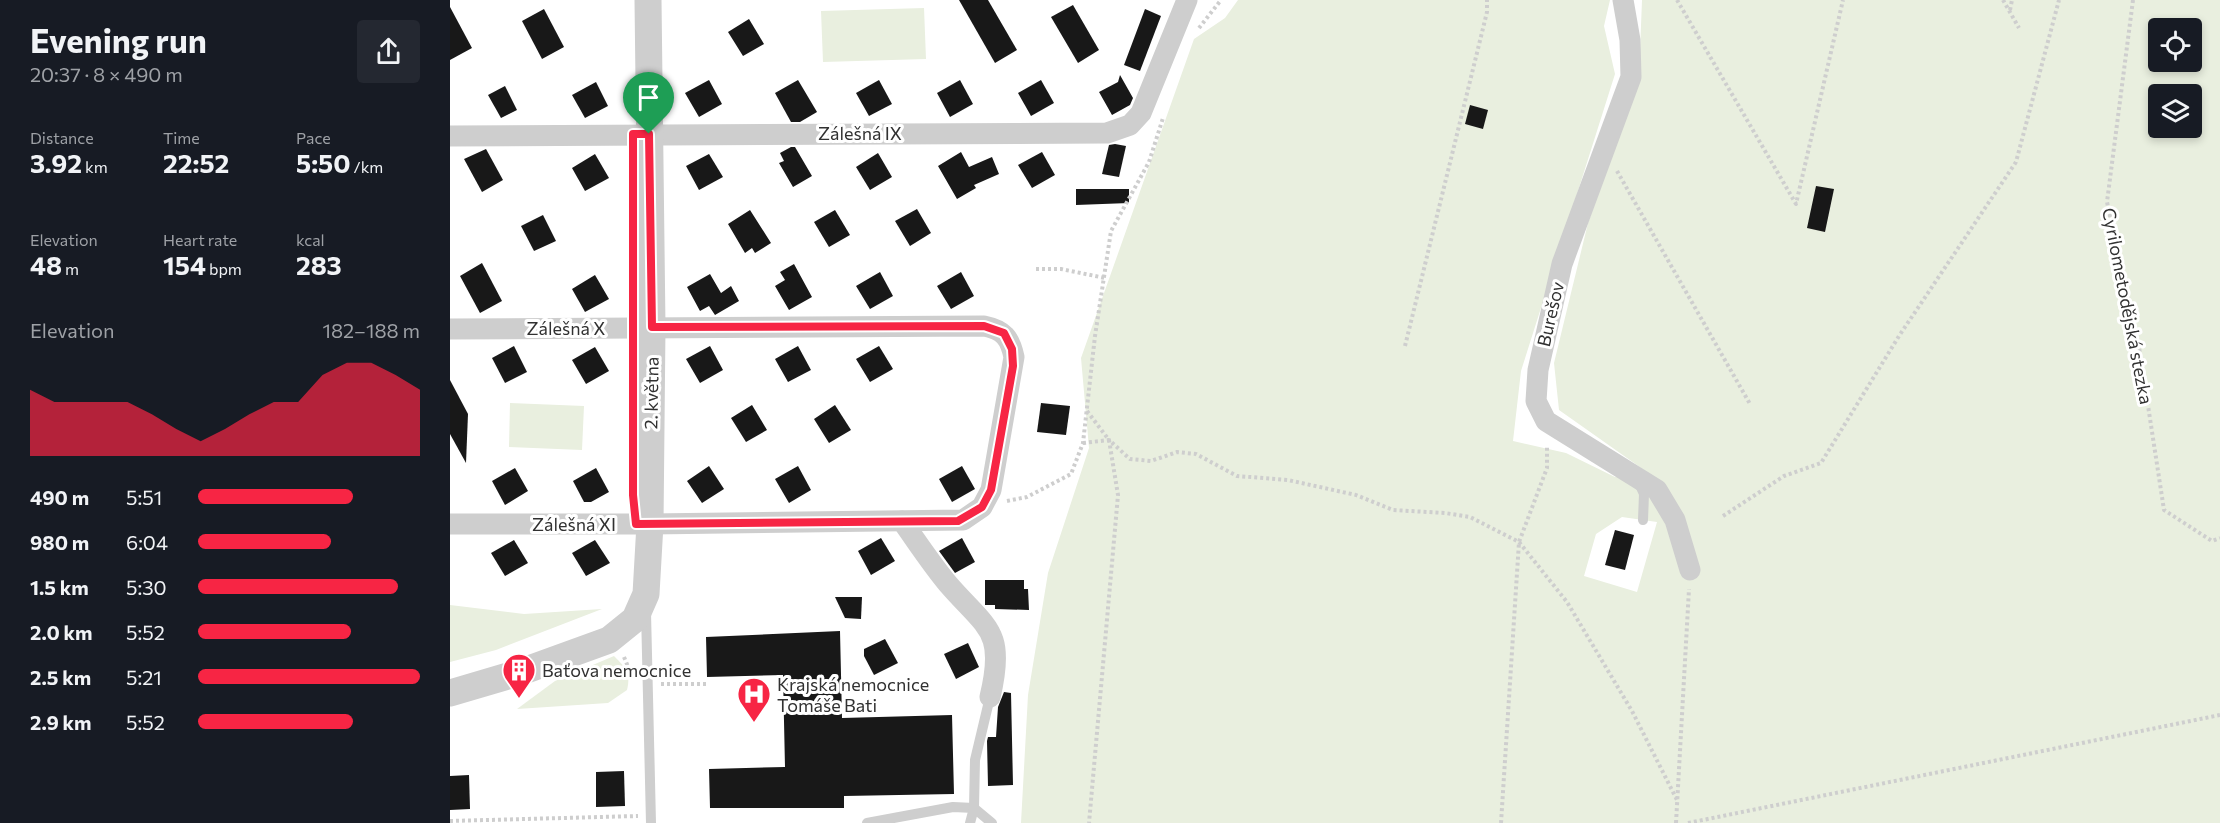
<!DOCTYPE html>
<html lang="en">
<head>
<meta charset="utf-8">
<style>
  :root { --surface:#171b24; --page:#242831; --text:#f1f3f6; --muted:#9ea1a6; --accent:#f72544 }
  body { margin:0; font-family:Commissioner,sans-serif; background:var(--page); color:var(--text); height:100vh; display:flex; flex-direction:column; font-size:22px; white-space:nowrap }
  * { box-sizing:border-box; margin:0 }
  p { font-size:20px; color:var(--muted) }
  .icon { flex:none; width:33px; height:33px; fill:none; stroke:currentColor; stroke-width:2; stroke-linecap:round; stroke-linejoin:round }
  .map { position:relative; flex:1; overflow:hidden }
  .sheet { display:flex; flex-direction:column; background:var(--surface); width:450px }
  .sheet>* { flex:none }
  .fabs { position:absolute; left:1698px; top:18px; display:grid; gap:12px }
  .fabs a { display:grid; place-items:center; width:54px; height:54px; border-radius:6px; background:var(--surface); box-shadow:0 3px 9px #0003; font-size:30px }
  .pin { position:absolute; display:grid; place-items:center; width:51px; height:51px; color:#fff; margin:-62px -26px; border-radius:50% 50% 50% 0; rotate:-45deg; box-shadow:0 0 6px #0007 }
  .pin .icon { rotate:45deg }
  .round { display:grid; place-items:center; flex:none; width:63px; height:63px; border-radius:6px; background:var(--page) }
  .head { display:flex; align-items:center; justify-content:space-between; height:102px; padding:0 30px }
  h1 { font-size:33px; font-weight:700; line-height:45px }
  .figures { display:grid; grid-template-columns:repeat(3,1fr); gap:9px; height:102px; padding:6px 30px }
  .figures div { display:grid; align-content:center }
  .figures b { font-size:26px; font-weight:700 }
  .figures small { font-size:16px; font-weight:400 }
  .figures p { font-size:16px }
  .chart { height:168px; padding:12px 30px }
  .chart p { display:flex; justify-content:space-between }
  .chart svg { width:100%; height:108px; margin-top:6px; fill:var(--accent); opacity:.7 }
  ul { padding:0 30px; list-style:none; font-size:20px }
  li { display:grid; grid-template-columns:96px 72px 1fr; align-items:center; height:45px }
  li i { height:15px; border-radius:8px; background:var(--accent) }
  main { display:flex; flex:1; min-height:0 }
  .map>svg:first-child { display:block }
  .green { fill:#e9efdf; fill-rule:evenodd }
  .building { fill:#181818 }
  .lines { fill:none; stroke-linecap:round; stroke-linejoin:round }
  .path { stroke:#cecece; stroke-width:4; stroke-dasharray:3 3; stroke-linecap:butt }
  .service { stroke:#cecece; stroke-width:10 }
  .minor { stroke:#cecece; stroke-width:21 }
  .tertiary { stroke:#cecece; stroke-width:27 }
  .route-casing { stroke:#fff; stroke-width:12 }
  .route { stroke:#f72544; stroke-width:8 }
  .labels { text-anchor:middle; dominant-baseline:central; stroke-width:6; stroke-linejoin:round; paint-order:stroke }
  .street-label { font-size:18px; fill:#313131; stroke:#fff }
  .poi-label { font-size:18px; fill:#313131; stroke:#fff; text-anchor:start }
</style>
</head>
<body>
<main>
<section class="sheet">
<div class="head"><div><h1>Evening run</h1><p>20:37 · 8 × 490 m</p></div><a class="round"><svg class="icon" aria-label="share" viewBox="0 0 24 24"><path d="M12 15V3M7 8l5-5 5 5M5 13v7h14v-7"/></svg></a></div>
<div class="figures">
<div><p>Distance</p><b>3.92<small> km</small></b></div>
<div><p>Time</p><b>22:52</b></div>
<div><p>Pace</p><b>5:50<small> /km</small></b></div>
</div>
<div class="figures">
<div><p>Elevation</p><b>48<small> m</small></b></div>
<div><p>Heart rate</p><b>154<small> bpm</small></b></div>
<div><p>kcal</p><b>283</b></div>
</div>
<div class="chart"><p><span>Elevation</span>182–188 m</p>
<svg viewBox="0 0 160 44" preserveAspectRatio="none"><path d="M0 44V17L10 22L20 22L30 22L40 22L50 27L60 33L70 38L80 33L90 27L100 22L110 22L120 11L130 6L140 6L150 11L160 17V44z"/></svg>
</div>
<ul>
<li><b>490 m</b>5:51<i style="width:70%"></i></li>
<li><b>980 m</b>6:04<i style="width:60%"></i></li>
<li><b>1.5 km</b>5:30<i style="width:90%"></i></li>
<li><b>2.0 km</b>5:52<i style="width:69%"></i></li>
<li><b>2.5 km</b>5:21<i style="width:100%"></i></li>
<li><b>2.9 km</b>5:52<i style="width:70%"></i></li>
</ul>
</section>
<div class="map">
<svg width="1770" height="823" viewBox="0 0 1770 823">
  <rect width="100%" height="100%" fill="#fff"/>
  <g class="green">
    <path d="M788,0H1160L1154,26L1165,74L1071,371L1063,441L1116,453L1165,477L1194,470L1109,410L1104,363L1138,223L1189,77L1192,0H1770V823H571L578,695L598,573L639,448L631,358L744,39L775,18ZM1708,28H1742V62H1708ZM1708,94H1742V128H1708ZM1172,517L1207,522L1187,592L1134,576L1146,534Z"/>
    <path d="M474,8L476,59L373,62L371,11Z"/>
    <path d="M60,403L134,406L132,450L59,447Z"/>
    <path d="M0,605L74,614L152,609L46,650L0,662Z"/>
    <path d="M164,656C176,668 181,673 177,690L158,703L67,709L105,681Z"/>
  </g>
  <g class="building">
    <path d="M509,0H538L567,50L545,63Z"/>
    <path d="M623,5L649,50L628,63L601,17Z"/>
    <path d="M0,7L22,48L0,60Z"/>
    <path d="M94,9L114,47L92,59L72,21Z"/>
    <path d="M695,9L711,16L690,71L674,65Z"/>
    <path d="M299,19L314,44L293,56L278,32Z"/>
    <path d="M670,75L683,98L680,105L662,115L649,92L668,82Z"/>
    <path d="M259,80L272,104L249,117L235,93Z"/>
    <path d="M348,80L367,112L350,122H341L325,93Z"/>
    <path d="M429,80L442,104L419,116L406,93Z"/>
    <path d="M510,80L523,104L500,117L487,93Z"/>
    <path d="M591,80L604,103L581,116L568,93Z"/>
    <path d="M146,82L158,106L135,118L122,95Z"/>
    <path d="M55,86L67,110L51,118L38,95Z"/>
    <path d="M1020,105L1038,110L1033,129L1015,124Z"/>
    <path d="M665,144L676,146L669,177L652,174L659,145Z"/>
    <path d="M341,147H345L362,176L343,187L329,163L334,161L330,153Z"/>
    <path d="M36,149L53,180L32,192L14,159Z"/>
    <path d="M511,152L519,167L542,157L549,174L524,185L526,188L507,199L488,166Z"/>
    <path d="M592,152L605,175L582,188L568,165Z"/>
    <path d="M428,153L442,177L420,190L406,167Z"/>
    <path d="M145,154L159,178L135,191L122,168Z"/>
    <path d="M259,154L273,177L249,190L236,166Z"/>
    <path d="M1366,186L1384,189L1375,232L1357,228Z"/>
    <path d="M626,189H679V203L626,205Z"/>
    <path d="M467,209L481,233L460,246L445,221Z"/>
    <path d="M300,210L321,243L305,253L302,248L295,253L278,224Z"/>
    <path d="M385,210L400,235L379,247L364,222Z"/>
    <path d="M93,215L106,241L84,251L71,226Z"/>
    <path d="M32,263L52,301L30,313L10,276Z"/>
    <path d="M344,264L362,297L339,310L325,286L335,280L330,272Z"/>
    <path d="M430,272L443,296L420,309L406,286Z"/>
    <path d="M511,272L524,296L501,309L487,286Z"/>
    <path d="M260,274L271,293L281,286L289,301L265,315L259,306L250,311L237,287Z"/>
    <path d="M145,275L159,299L135,312L122,289Z"/>
    <path d="M64,346L77,372L55,383L42,358Z"/>
    <path d="M260,346L273,370L250,383L236,359Z"/>
    <path d="M348,346L361,370L338,382L325,359Z"/>
    <path d="M429,346L443,369L420,382L406,359Z"/>
    <path d="M145,347L159,371L136,384L122,360Z"/>
    <path d="M0,380L18,414L16,463L0,434Z"/>
    <path d="M591,403L620,406L616,435L587,432Z"/>
    <path d="M302,405L317,430L296,442L281,418Z"/>
    <path d="M385,405L401,430L379,443L364,419Z"/>
    <path d="M259,466L274,489L252,503L237,481Z"/>
    <path d="M348,466L361,490L339,503L325,479Z"/>
    <path d="M512,466L525,489L502,502L489,479Z"/>
    <path d="M65,468L78,491L55,505L42,481Z"/>
    <path d="M146,468L159,492L141,502H134L123,481Z"/>
    <path d="M1165,530L1184,535L1175,570L1155,565Z"/>
    <path d="M431,538L445,561L421,575L408,551Z"/>
    <path d="M512,538L525,562L505,573L489,551Z"/>
    <path d="M64,540L78,563L55,576L41,553Z"/>
    <path d="M145,540L160,563L136,576L122,553Z"/>
    <path d="M535,580H574V589H578L579,610L545,609V605H535Z"/>
    <path d="M385,597H412L411,619L395,618Z"/>
    <path d="M390,631L392,718L502,715L504,794L394,796V808H260L259,769L335,767L333,675L257,677L256,637Z"/>
    <path d="M435,639L448,663L424,675L414,656V649Z"/>
    <path d="M518,643L529,667L506,679L494,654Z"/>
    <path d="M554,692L561,693L563,785L538,786L537,741L538,737H546L548,707Z"/>
    <path d="M174,771L175,806L146,807V772Z"/>
    <path d="M19,775L20,809L0,810V776Z"/>
  </g>
  <g class="lines">
    <g class="path">
      <path d="M1227,0L1346,204L1393,0"/>
      <path d="M1553,0L1569,28"/>
      <path d="M1683,0L1657,202L1689,347L1714,510L1762,541L1770,538"/>
      <path d="M1560,10L1562,0"/>
      <path d="M749,28L771,0"/>
      <path d="M1167,171L1300,404"/>
      <path d="M586,269H611L655,278"/>
      <path d="M955,346L1037,12V0"/>
      <path d="M637,411L659,440L668,495L639,823"/>
      <path d="M633,443L659,440L680,459L701,461L727,452L746,454L787,476L838,480L906,495L943,510L995,513L1020,517L1069,542L1117,602L1182,711L1227,800"/>
      <path d="M557,501L577,497L621,474L633,443L645,336L661,231L699,162L713,118"/>
      <path d="M1273,516L1334,476L1371,463L1449,336L1566,162L1609,0"/>
      <path d="M174,657L181,674"/>
      <path d="M211,684H257"/>
      <path d="M0,821L188,816"/>
      <path d="M1051,823L1069,542L1097,468V446"/>
      <path d="M1226,823L1239,589"/>
      <path d="M1238,823L1770,715"/>
    </g>
    <g class="service">
      <path d="M1188,481L1194,494L1193,520"/>
      <path d="M196,612L201,823"/>
      <path d="M417,823L503,807L524,808L542,823"/>
      <path d="M520,823L524,808L525,760L540,697"/>
    </g>
    <g class="minor">
      <path d="M1173,0L1180,40L1181,77L1112,264L1088,370L1086,401L1096,421L1207,490L1225,520L1240,570"/>
      <path d="M0,136L657,133L680,125L691,113L737,0"/>
      <path d="M0,329L534,326C554,330 560,338 564,357L541,490L532,507L513,520L200,524H0"/>
      <path d="M452,521C467,542 482,565 498,584C537,629 556,630 540,697"/>
    </g>
    <path class="tertiary" d="M0,693L68,673L159,640L185,619L196,594L200,524L202,327L198,0"/>
  </g>
  <g class="lines">
    <defs>
      <path id="route" d="M183,134H199L202,327L534,326L554,333L562,349L563,366L541,490L532,507L508,521L186,524L183,495Z"/>
    </defs>
    <use href="#route" class="route-casing"/>
    <use href="#route" class="route"/>
  </g>
  <defs>
    <symbol id="building-pin" viewBox="-11 -11 22 30"><path d="M0 17L-7.5 6A9.5 9.5 0 1 1 7.5 6Z" fill="#f72544" stroke="#fff"/><path d="M-4-6H4V6H1V3H-1V6H-4ZM-2.5-4.3h1.7v1.8h-1.7ZM.8-4.3h1.7v1.8H.8ZM-2.5-1h1.7V.8h-1.7ZM.8-1h1.7V.8H.8Z" fill="#fff"/></symbol>
    <symbol id="hospital-pin" viewBox="-11 -11 22 30"><path d="M0 17L-7.5 6A9.5 9.5 0 1 1 7.5 6Z" fill="#f72544" stroke="#fff"/><path d="M-5-5h3v3.5h4V-5h3V5h-3V1.5h-4V5h-3Z" fill="#fff"/></symbol>
  </defs>
  <g fill-rule="evenodd">
    <use href="#building-pin" x="50" y="651" width="38" height="52"/>
    <use href="#hospital-pin" x="285" y="675" width="38" height="52"/>
  </g>
  <g class="labels">
    <g class="street-label">
      <text x="410" y="133">Zálešná IX</text>
      <text transform="translate(1678 306) rotate(79)">Cyrilometodějská stezka</text>
      <text transform="translate(1100 314) rotate(-77)">Burešov</text>
      <text x="116" y="328">Zálešná X</text>
      <text transform="translate(201 393) rotate(-89)">2. května</text>
      <text x="124" y="524">Zálešná XI</text>
    </g>
    <g class="poi-label">
      <text x="92" y="670">Baťova nemocnice</text>
      <text x="327" y="684">Krajská nemocnice<tspan x="327" dy="21">Tomáše Bati</tspan></text>
    </g>
  </g>
</svg>
<div class="fabs">
<a><svg class="icon" aria-label="locate" viewBox="0 0 24 24"><circle cx="12" cy="12" r="6"/><path d="M12 2v4M12 18v4M2 12h4M18 12h4"/></svg></a>
<a><svg class="icon" aria-label="layers" viewBox="0 0 24 24"><path d="M12 4l9 5-9 5-9-5zM3 14l9 5 9-5"/></svg></a>
</div>
<div class="pin" style="left:199px;top:134px;background:#1e9e55"><svg class="icon" aria-label="arrive" viewBox="0 0 24 24"><path d="M6 21V4h12l-3 4 3 4H6"/></svg></div>
</div>
</main>
</body>
</html>
